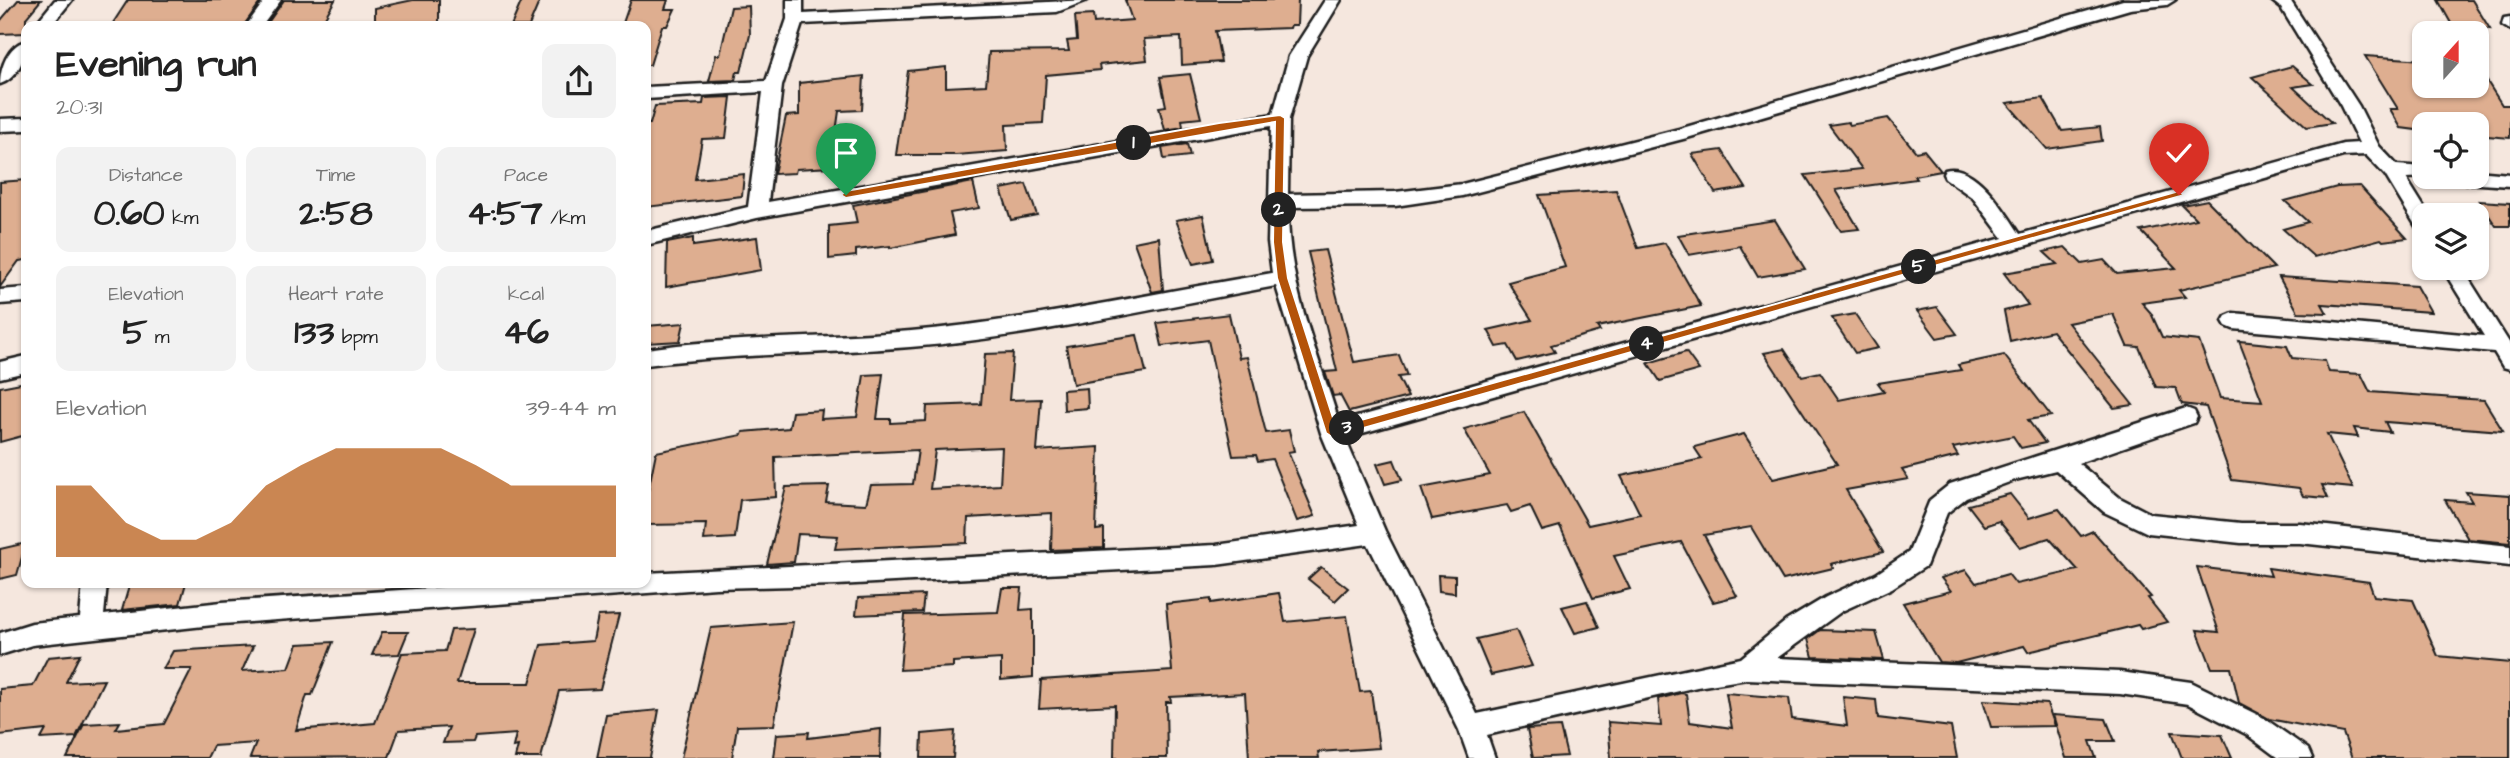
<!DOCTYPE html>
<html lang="en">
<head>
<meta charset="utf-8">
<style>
  :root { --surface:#fff; --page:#f2f2f2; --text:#222; --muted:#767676; --accent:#b45309 }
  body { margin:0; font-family:"Architects Daughter",sans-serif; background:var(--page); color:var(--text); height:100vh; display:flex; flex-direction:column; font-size:26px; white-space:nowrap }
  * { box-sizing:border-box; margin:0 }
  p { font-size:23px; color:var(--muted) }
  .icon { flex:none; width:38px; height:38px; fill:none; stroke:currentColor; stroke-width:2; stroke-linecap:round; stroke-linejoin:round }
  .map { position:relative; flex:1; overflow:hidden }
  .panel { position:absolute; left:21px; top:21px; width:630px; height:567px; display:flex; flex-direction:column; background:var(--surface); border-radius:14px; box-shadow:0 2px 5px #0004 }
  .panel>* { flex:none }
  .needle { width:46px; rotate:21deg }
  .tools { position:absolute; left:2412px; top:21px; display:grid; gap:14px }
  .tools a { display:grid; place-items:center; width:77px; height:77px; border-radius:14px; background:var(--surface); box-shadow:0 2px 5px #0004; font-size:35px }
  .pin { position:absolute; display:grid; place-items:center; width:60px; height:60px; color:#fff; margin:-72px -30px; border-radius:50% 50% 50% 0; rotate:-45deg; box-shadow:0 0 7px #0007 }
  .pin .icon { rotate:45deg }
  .km { position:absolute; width:35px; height:35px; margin:-18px; border-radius:50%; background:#222; color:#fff; font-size:19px; line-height:35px; text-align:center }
  .round { display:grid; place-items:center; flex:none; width:74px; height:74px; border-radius:14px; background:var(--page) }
  .overview { display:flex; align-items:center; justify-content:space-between; height:119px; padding:0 35px }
  h1 { font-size:38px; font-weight:700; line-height:52px }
  .stats { display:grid; grid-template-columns:repeat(3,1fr); gap:10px; height:119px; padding:7px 35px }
  .stats div { display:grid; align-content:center; border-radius:14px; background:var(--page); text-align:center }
  .stats b { font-size:35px; font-weight:700 }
  .stats small { font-size:19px; font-weight:400 }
  .stats p { font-size:19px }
  .chart { height:196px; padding:14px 35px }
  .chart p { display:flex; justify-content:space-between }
  .chart svg { width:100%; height:126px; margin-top:7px; fill:var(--accent); opacity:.7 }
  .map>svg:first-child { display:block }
  .building { fill:#deae90; stroke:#1c1c1c; stroke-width:2; fill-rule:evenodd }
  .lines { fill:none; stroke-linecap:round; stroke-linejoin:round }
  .street-casing { stroke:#1c1c1c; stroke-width:5 }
  .street { fill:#fff; fill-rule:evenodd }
  .route { fill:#b45309; stroke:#fff; stroke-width:2 }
</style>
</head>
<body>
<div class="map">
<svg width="2510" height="758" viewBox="0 0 2510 758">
  <rect width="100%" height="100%" fill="#f5e7de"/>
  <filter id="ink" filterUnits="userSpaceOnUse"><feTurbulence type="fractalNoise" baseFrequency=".0143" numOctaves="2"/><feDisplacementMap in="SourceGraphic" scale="14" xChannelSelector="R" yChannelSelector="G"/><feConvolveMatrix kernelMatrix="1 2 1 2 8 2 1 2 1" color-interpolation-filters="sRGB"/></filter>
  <g filter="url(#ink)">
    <g class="building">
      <path d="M18,0H41L26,18V33L0,34V21Z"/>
      <path d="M128,0H262L244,25L236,26H111Z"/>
      <path d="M284,0H335L320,26L267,24Z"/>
      <path d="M413,0H439V26H375V8Z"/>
      <path d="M522,0H540L529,26H511Z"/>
      <path d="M631,0H668L665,9H675L667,26H662L650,65H646V26H622Z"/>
      <path d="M1125,0H1298L1297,25H1291L1290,28L1215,31L1221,62L1182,65L1181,37L1144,39L1147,60L1099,65L1100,70L1046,75L1043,123L1006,125L1007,151L956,155H896L908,71L946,67V87L986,85L989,52L1069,51L1067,41L1077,40L1075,16L1093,15L1094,23L1132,20Z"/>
      <path d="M2438,0H2472L2490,29L2452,25Z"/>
      <path d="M749,6L750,35L741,72H737L735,80L709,81L716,55H720L731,7Z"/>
      <path d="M2365,56L2424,60V86H2476V64L2502,105H2510V138L2476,135V124H2424V131L2401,128L2390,109H2398Z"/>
      <path d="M2292,66L2313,84L2293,87L2332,123L2307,127L2252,77Z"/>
      <path d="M1190,74L1201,118L1182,120L1183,127L1165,130L1159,107L1166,106L1160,77Z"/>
      <path d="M864,76L862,110L839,111L831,167L796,169L795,173L774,174L786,116L799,115V83Z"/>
      <path d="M731,97L726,138L702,139L695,179L744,174L742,196L646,207V124H650L655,106L703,104L704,98Z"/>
      <path d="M2043,98L2062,131L2100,127L2102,141L2047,149L2007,103Z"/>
      <path d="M1888,118L1916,152L1924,150L1941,171L1914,176L1916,179L1836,190L1859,229L1841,231L1805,175L1862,169L1829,125L1848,122L1850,125Z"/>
      <path d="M1187,144L1190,156L1164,159L1162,148Z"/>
      <path d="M1722,150L1746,188L1715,193L1692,154Z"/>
      <path d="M26,180V260L19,261L0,287V182Z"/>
      <path d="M973,182L979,208L950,213L955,235L890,248V246L856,250V256L829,259V226L857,223L853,205Z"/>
      <path d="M1026,184L1037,215L1011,220L1001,189Z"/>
      <path d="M2360,186L2407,238L2383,241L2381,239L2314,257L2283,229L2308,222L2285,201L2337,187Z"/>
      <path d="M1616,190L1638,248L1665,243L1701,306L1597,327L1600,331L1551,345L1555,352L1517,361L1508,345L1497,347L1488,330L1532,320L1508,282L1565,267L1539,195Z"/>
      <path d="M2207,200L2274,268L2179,290L2185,297L2142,303L2151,313L2162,337L2199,341L2220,398L2262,401L2239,341L2287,346L2292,358L2325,361L2329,372L2361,374L2370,392L2484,400L2503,431L2385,422L2390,432L2354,428L2358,437L2327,434L2353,488L2322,485L2328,498L2303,496L2299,488L2232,480L2206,407L2182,404L2176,388L2156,387L2139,347L2127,346L2113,314L2068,323L2133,405L2114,408L2052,331L2010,341L2004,311L2028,305L2004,273L2057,264L2044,252L2065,247L2082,264L2104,260L2117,274L2176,268L2141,231L2196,219L2182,205Z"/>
      <path d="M2479,201L2510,203V226H2496Z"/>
      <path d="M1203,215L1213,260L1193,264L1176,220Z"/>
      <path d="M1775,220L1805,269L1758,277L1740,246L1689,255L1678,235Z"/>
      <path d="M757,237L761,270L666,287L667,243L693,238V246Z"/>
      <path d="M1159,237L1163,290L1152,292L1134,242Z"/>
      <path d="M1325,250L1354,362L1399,355L1407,376L1398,377L1408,397L1349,412L1340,395L1333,396L1325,372L1337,371L1308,252Z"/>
      <path d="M2279,277L2416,286L2431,312L2322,304L2327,313L2298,312Z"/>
      <path d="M1937,307L1957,334L1937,338L1917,311Z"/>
      <path d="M1229,314L1239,358L1247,357L1266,433L1289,430L1294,451L1288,452L1315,516L1297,521L1272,459L1258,461L1256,455L1233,456L1208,340L1162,346L1157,323Z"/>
      <path d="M1855,314L1878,348L1855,353L1832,318Z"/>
      <path d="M684,323L680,341L646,343V326Z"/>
      <path d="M1137,335L1146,372L1073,384L1066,346Z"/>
      <path d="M1784,349L1802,376L1820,372L1839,400L1884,391L1878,383L1961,370L1958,365L2004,355L2051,416L2028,420L2045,443L2021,448L2013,436L1953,448L1958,456L1902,470L1908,479L1846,490L1883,552L1831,564L1833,568L1783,580L1751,527L1704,535L1737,596L1713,602L1681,542L1614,556L1630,589L1593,598L1560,526L1542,531L1530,506L1511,512L1507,505L1432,519L1421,488L1490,475L1464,429L1524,412L1588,525L1640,514L1621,476L1702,459L1694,447L1744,434L1773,479L1837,464L1764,353Z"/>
      <path d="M1686,352L1699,370L1660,381L1648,363Z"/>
      <path d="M1013,353L1009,400L1041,399L1037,451L1099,447L1096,530L1104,529V548L1051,550L1052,513L968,518L967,543L835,549L838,536L798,534L794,562L767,564L786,487L829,486L826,502L866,504L871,485L913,484L918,450L775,457L776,497L740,500L735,538L704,540L706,524L646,525V501L656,452L742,435L743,432L789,428L792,412L822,410L821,419L857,417L864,375L883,374L877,419H891V423L926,421L927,406L981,404L985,354ZM1002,447L1000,485L930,489L935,450Z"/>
      <path d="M26,382V435L0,442V387Z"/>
      <path d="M1087,388L1088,408L1064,410L1063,390Z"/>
      <path d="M1394,460L1402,480L1385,484L1377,464Z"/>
      <path d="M2466,492L2510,495V543L2468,539L2445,500L2472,502Z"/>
      <path d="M2010,494L2029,518L2059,509L2081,536L2093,531L2151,597L2148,598L2167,622L2141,629L2138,625L2028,652L2024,646L1956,663L1939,662L1903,603L1951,591L1941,578L1966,570L1976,583L2008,574L2016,584L2078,570L2049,538L2020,547L1999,521L1984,526L1968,505Z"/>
      <path d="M26,543L17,575L0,579V549Z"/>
      <path d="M1321,567L1348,588L1335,601L1308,579Z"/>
      <path d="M2197,567L2271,576L2268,568L2369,582L2374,596L2413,600L2438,656L2510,663V758H2352L2343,733L2269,719L2239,703L2231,668H2212L2197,630L2219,632Z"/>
      <path d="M1438,575L1455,576V593L1439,591Z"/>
      <path d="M130,583H186L180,604L122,610Z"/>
      <path d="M1002,588H1022L1020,610L1033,609V677L1001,680V659L953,662V667L900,670L905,615L998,612Z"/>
      <path d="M1279,593L1285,622L1347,616L1360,692L1371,691L1379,748L1318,752L1319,758H1249L1245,693L1170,697L1171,702H1166L1167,758H1114L1115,705L1039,709L1041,680L1172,671L1166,604L1211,599V603Z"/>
      <path d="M924,595L922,612L856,615L858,598Z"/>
      <path d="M1587,601L1599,627L1575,633L1562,607Z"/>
      <path d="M619,615L600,689L559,691L541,758H515L518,746L513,747L516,734L475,737L473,742L443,743L449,727L399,730L389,757L250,758L256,743L213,746L207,758H67L84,724L120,722L116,729L164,724L192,669H163L173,651L253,646L242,671L289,668L298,644L333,642L312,695H307L296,730L375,723L402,653L445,651L451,630L474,629L457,683H530L541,645L593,641L598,616Z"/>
      <path d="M793,622L774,725L737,726L732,758H681L711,628Z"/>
      <path d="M1516,630L1532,666L1491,675L1476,639Z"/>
      <path d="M1820,630L1876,632L1884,660L1813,657L1808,639Z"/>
      <path d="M382,632H408L399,654L372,655Z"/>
      <path d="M80,654L66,682L104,680L76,737L41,739L46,730L0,735V689L33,686L48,657Z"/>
      <path d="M1681,693L1686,694L1690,722L1732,728L1726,693L1789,698L1792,719L1847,726L1843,697L1876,700L1878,718L1951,727L1957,758H1611L1608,722L1661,726L1658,699Z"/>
      <path d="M1983,700L2047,704L2055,726L1991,727Z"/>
      <path d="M659,710L650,758H597L606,715Z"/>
      <path d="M2053,715L2106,719L2115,741H2090L2096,758H2066Z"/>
      <path d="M1560,727L1567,756L1533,758L1527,729Z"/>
      <path d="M881,729L880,758H774L777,734L809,732L808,738Z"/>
      <path d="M955,731L953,758H921L922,734Z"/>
      <path d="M2172,732L2222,735L2232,758H2182Z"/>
    </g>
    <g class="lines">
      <defs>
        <g id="street">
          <path d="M55,0H72L51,26H34Z"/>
          <path d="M265,0H281L262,26H246Z"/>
          <path d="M787,0H803V14L1088,0L1057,12L802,24L782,86L768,202L1273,114L1289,56L1325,0H1341L1307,56L1289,119L1288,194L1395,192L1462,184L1679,129L2123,0H2175L2167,5L2130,9L1687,138L1462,196L1395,206L1288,207C1287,283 1317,351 1339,422L2003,238L1973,198L1945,178L1943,174L1945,170C1975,161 2006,213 2020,234L2343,144L2359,143L2341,106L2281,8L2271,0H2290L2359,106L2379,146L2397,165L2424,167V177H2431L2406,178L2429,215H2424V230L2417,228L2385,175L2366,155L2343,156L1345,438L1385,531L1477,714L1741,658L1786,621L1826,597L1876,574L1909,552L1930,500L1950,484L2186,408L2194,411L2197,417L2194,423L2078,463L2120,498L2151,514L2241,523H2300L2510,546V566L2300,543H2241L2148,533L2104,512L2056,470L2015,480L1966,498L1947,513L1926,566L1892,588L1842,611L1777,658L2120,672L2191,682L2264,718L2308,749L2312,758H2278L2246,734L2188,704L2120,694L1747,679L1697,687L1487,735L1495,758H1469L1459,730L1368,544L1216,565L837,585L716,588L222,624L32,645L0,655V633L32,623L80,618L83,583H107L104,615L222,602L503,583H646V573L1216,545L1359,525L1321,433L1276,286C1155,308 1032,337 910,347C822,354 733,354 646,365V349C734,336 823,339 911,331C1032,320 1153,293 1272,273L1268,242L1271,126L757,218L646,245V231L748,207L763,92L646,99V87L766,81L787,19Z"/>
          <path d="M2510,17V30L2502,25L2504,18Z"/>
          <path d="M26,41C27,56 17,79 0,84C0,68 8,45 26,41Z"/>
          <path d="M26,118V130L0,131V119Z"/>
          <path d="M2476,171L2510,174V186L2465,183L2456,177H2476Z"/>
          <path d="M2442,268H2462L2510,344V369L2503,367L2494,352L2233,329L2226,326L2223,321L2226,316L2233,313L2484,336Z"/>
          <path d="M26,288V302L0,304V290Z"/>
          <path d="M26,356V372L0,378V362Z"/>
        </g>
      </defs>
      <use href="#street" class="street-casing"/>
      <use href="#street" class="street"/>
    </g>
  </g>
  <path class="route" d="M1280,115L1285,118L1283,242L1288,278L1336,427L2179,191L2184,195L1332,437L1326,433L1277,278L1273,242L1275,122L846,198L841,195L846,191L1219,123Z"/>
</svg>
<div class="tools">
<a><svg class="needle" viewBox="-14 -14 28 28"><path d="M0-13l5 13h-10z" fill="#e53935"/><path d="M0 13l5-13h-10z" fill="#767676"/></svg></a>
<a><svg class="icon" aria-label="locate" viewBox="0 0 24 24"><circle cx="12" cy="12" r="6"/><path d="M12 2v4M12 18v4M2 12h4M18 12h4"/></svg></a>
<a><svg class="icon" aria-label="layers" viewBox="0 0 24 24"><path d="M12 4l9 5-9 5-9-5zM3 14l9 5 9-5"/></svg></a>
</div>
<div class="pin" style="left:846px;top:195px;background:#1e9e55"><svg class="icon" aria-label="arrive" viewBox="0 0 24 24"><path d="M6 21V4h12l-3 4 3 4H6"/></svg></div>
<div class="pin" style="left:2179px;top:195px;background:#d93025"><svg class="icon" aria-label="check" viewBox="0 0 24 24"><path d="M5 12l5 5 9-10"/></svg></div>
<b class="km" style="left:1134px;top:143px">1</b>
<b class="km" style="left:1279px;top:210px">2</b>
<b class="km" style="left:1347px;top:428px">3</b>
<b class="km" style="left:1647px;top:344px">4</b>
<b class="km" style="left:1919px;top:267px">5</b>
<section class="panel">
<div class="overview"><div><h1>Evening run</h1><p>20:31</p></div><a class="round"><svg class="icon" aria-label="share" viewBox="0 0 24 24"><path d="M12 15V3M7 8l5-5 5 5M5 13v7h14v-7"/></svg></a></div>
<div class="stats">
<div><p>Distance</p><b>0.60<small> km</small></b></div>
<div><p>Time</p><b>2:58</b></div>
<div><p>Pace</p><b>4:57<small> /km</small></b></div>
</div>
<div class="stats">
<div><p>Elevation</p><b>5<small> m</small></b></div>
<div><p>Heart rate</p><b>133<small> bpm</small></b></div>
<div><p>kcal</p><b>46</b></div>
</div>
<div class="chart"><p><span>Elevation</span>39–44 m</p>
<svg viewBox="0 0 160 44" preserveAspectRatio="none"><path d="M0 44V19L10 19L20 32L30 38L40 38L50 32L60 19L70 12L80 6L90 6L100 6L110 6L120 12L130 19L140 19L150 19L160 19V44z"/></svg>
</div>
</section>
</div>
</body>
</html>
